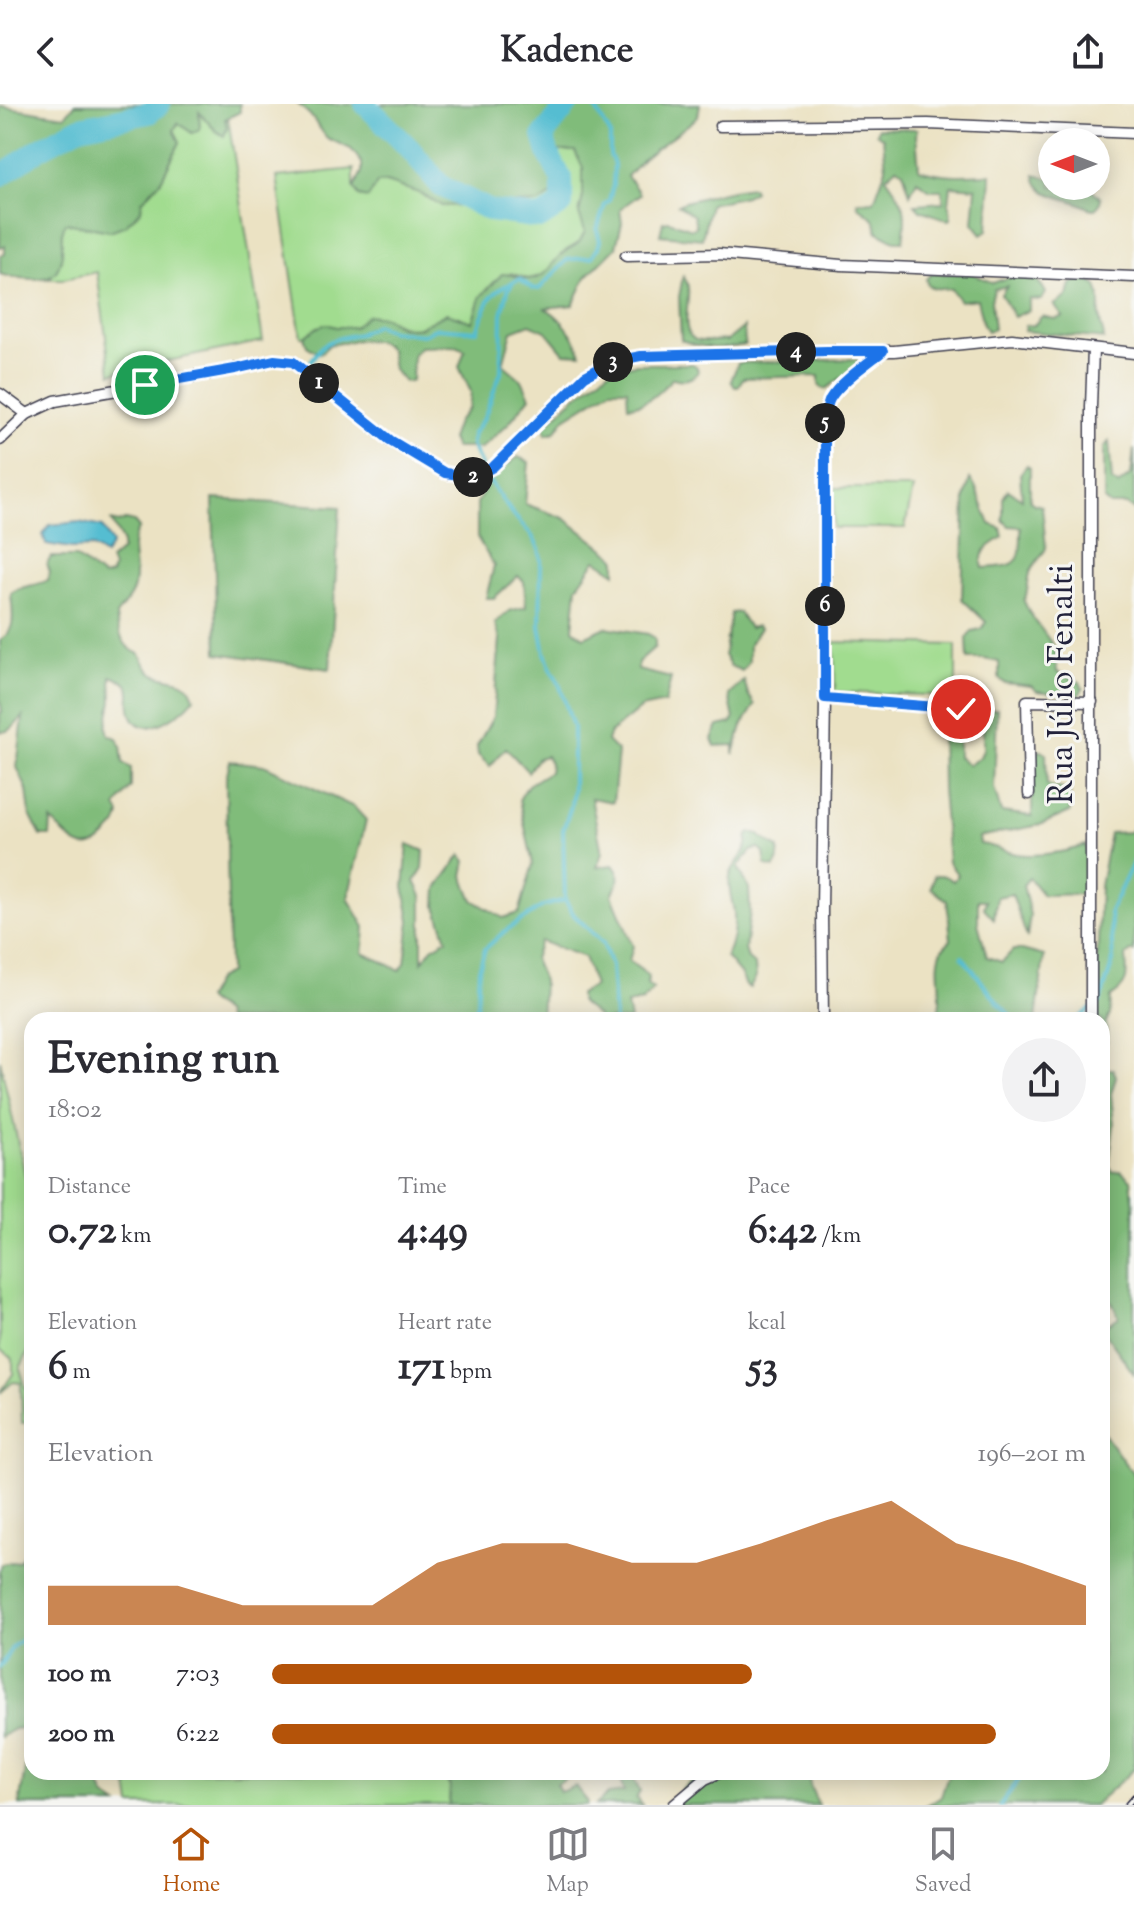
<!DOCTYPE html>
<html lang="en">
<head>
<meta charset="utf-8">
<style>
  :root { --surface:#fff; --page:#f2f2f3; --text:#2b2b33; --muted:#7c7c81; --line:#e1e1e2; --accent:#b45309 }
  body { margin:0; font-family:"Sorts Mill Goudy",serif; background:var(--page); color:var(--text); height:100vh; display:flex; flex-direction:column; font-size:30px; white-space:nowrap }
  * { box-sizing:border-box; margin:0 }
  p { font-size:26px; color:var(--muted) }
  .icon { flex:none; width:44px; height:44px; fill:none; stroke:currentColor; stroke-width:2; stroke-linecap:round; stroke-linejoin:round }
  .map { position:relative; flex:1; overflow:hidden }
  .panel { position:absolute; left:24px; top:908px; width:1086px; height:768px; display:flex; flex-direction:column; background:var(--surface); border-radius:24px; box-shadow:0 4px 20px #0003 }
  .panel>* { flex:none }
  .needle { width:52px; rotate:270deg }
  .tools { position:absolute; left:1038px; top:24px; display:grid; gap:16px }
  .tools a { display:grid; place-items:center; width:72px; height:72px; border-radius:50%; background:var(--surface); box-shadow:0 4px 20px #0003; font-size:40px }
  .pin { position:absolute; display:grid; place-items:center; width:68px; height:68px; color:#fff; margin:-34px; border:4px solid #fff; border-radius:50%; box-shadow:0 2px 8px #0007 }
  .km { position:absolute; width:40px; height:40px; margin:-20px; border-radius:50%; background:#222; color:#fff; font-size:22px; line-height:40px; text-align:center }
  .round { display:grid; place-items:center; flex:none; width:84px; height:84px; border-radius:42px; background:var(--page) }
  .head { display:flex; align-items:center; justify-content:space-between; height:136px; padding:0 24px }
  h1 { font-size:44px; font-weight:700; line-height:60px }
  .metrics { display:grid; grid-template-columns:repeat(3,1fr); gap:12px; height:136px; padding:8px 24px }
  .metrics div { display:grid; align-content:center }
  .metrics b { font-size:40px; font-weight:700 }
  .metrics small { font-size:22px; font-weight:400 }
  .metrics p { font-size:22px }
  .chart { height:224px; padding:16px 24px }
  .chart p { display:flex; justify-content:space-between }
  .chart svg { width:100%; height:144px; margin-top:8px; fill:var(--accent); opacity:.7 }
  ul { padding:0 24px; list-style:none; font-size:26px }
  li { display:grid; grid-template-columns:128px 96px 1fr; align-items:center; height:60px }
  li i { height:20px; border-radius:10px; background:var(--accent) }
  header { display:flex; justify-content:space-between; align-items:center; height:104px; padding:0 24px; background:var(--surface); font-size:36px; font-weight:700 }
  .dock { display:flex; justify-content:space-around; align-items:center; height:112px; border-top:2px solid var(--line); background:var(--surface); font-size:22px; color:var(--muted) }
  .dock a { display:grid; justify-items:center; gap:4px }
  .dock .current { color:var(--accent) }
  .map>svg:first-child { display:block }
  .green { fill:#a1dc8f; stroke:#627f65; stroke-width:2 }
  .forest { fill:#80bc7a; stroke:#516f5a; stroke-width:2 }
  .water { fill:#54bdd1; stroke:#3b7086; stroke-width:2 }
  .lines { fill:none; stroke-linecap:round; stroke-linejoin:round }
  .stream { stroke:#54bdd1; stroke-width:4 }
  .river { stroke:#54bdd1; stroke-width:22 }
  .minor-casing { stroke:#403f4f; stroke-width:13 }
  .minor { stroke:#fff; stroke-width:10 }
  .rail-casing { stroke:#22223b; stroke-width:7 }
  .rail { stroke:#f6f6f2; stroke-width:4; stroke-dasharray:12; stroke-linecap:butt }
  .route-casing { stroke:#fff; stroke-width:16 }
  .route { stroke:#1a73e8; stroke-width:10 }
  .labels { text-anchor:middle; dominant-baseline:central; stroke-width:6; stroke-linejoin:round; paint-order:stroke }
  .street-label { font-size:34px; fill:#22223b; stroke:#f6f6f2 }
</style>
</head>
<body>
<header><svg class="icon" aria-label="back" viewBox="0 0 24 24"><path d="M15 5l-7 7 7 7"/></svg>Kadence<svg class="icon" aria-label="share" viewBox="0 0 24 24"><path d="M12 15V3M7 8l5-5 5 5M5 13v7h14v-7"/></svg></header>
<div class="map">
<svg width="1134" height="1701" viewBox="0 0 1134 1701">
  <rect width="100%" height="100%" fill="#f6f6f2"/>
  <filter id="ink" filterUnits="userSpaceOnUse"><feTurbulence type="fractalNoise" baseFrequency=".0125" numOctaves="2"/><feDisplacementMap in="SourceGraphic" scale="16" xChannelSelector="R" yChannelSelector="G"/><feConvolveMatrix kernelMatrix="1 2 1 2 8 2 1 2 1" color-interpolation-filters="sRGB"/></filter>
  <filter id="wash" filterUnits="userSpaceOnUse"><feTurbulence type="fractalNoise" baseFrequency=".006" numOctaves="4" result="noise"/><feDisplacementMap in="SourceGraphic" scale="32" xChannelSelector="R" yChannelSelector="G"/><feGaussianBlur stdDeviation="1.8" result="paint"/><feColorMatrix in="noise" values="0 0 0 0 0 0 0 0 0 0 0 0 0 0 0 0 0 1.4 0 .05"/><feComposite in="paint" operator="in"/></filter>
  <g filter="url(#wash)">
    <rect width="100%" height="100%" fill="#ebe2c3"/>
    <g class="green">
      <path d="M198,7L216,27L228,14L263,237L111,269L97,168L64,175H47C71,160 54,137 66,119L110,127L160,78L180,38L174,26L179,18Z"/>
      <path d="M557,47H575L583,64V92L579,110L586,127L579,140L563,149L545,171L528,175L511,169L481,192L472,218L447,209C419,224 414,231 385,213L354,223H318L304,233H301L277,73L354,65V84L359,92L367,93L377,79C399,76 423,91 442,102Z"/>
      <path d="M834,384H913L905,424H833Z"/>
      <path d="M834,538L956,541V592L835,588Z"/>
      <path d="M0,956L32,1103V1241L20,1264L27,1288L25,1306L28,1314H32V1318L22,1319L21,1279L13,1278L0,1289L13,1270V1254L0,1246Z"/>
      <path d="M126,1668H443L450,1683L449,1701H131Z"/>
    </g>
    <g class="forest">
      <path d="M75,0H240V8L225,15L227,24L224,32L216,27L199,8L200,25L192,29L178,19L174,26L180,38L160,78L142,97L141,106L126,121L110,127L66,119C59,128 63,139 62,150C59,171 51,175 32,175C20,174 11,174 0,170V152L5,150V142L0,143V2L65,12Z"/>
      <path d="M298,0H700L698,12L693,17L644,54L627,72L640,90L620,105L622,119L616,143L586,173L573,201L544,204C559,210 577,234 581,250L564,249L546,227L530,220L512,227L503,260L522,276L530,293L508,320L481,344H455L451,335L457,318L469,304L471,288L459,263L465,246L456,242L420,243L413,251L412,277L404,278L393,265L390,246L384,240L376,237L358,236L329,241L320,250L307,242L304,233L318,223L327,220L336,223H354L367,211L385,213L401,223L410,224H419L447,209L472,218L481,192L502,170C512,169 518,174 527,175C547,176 550,159 563,149C576,138 577,146 585,127L579,110L583,92V64L575,47H558L566,82L539,99L442,102L419,89L386,78L377,79L368,94L359,92L354,84L362,68V59L351,45L327,34L310,11Z"/>
      <path d="M878,24L917,25L916,31L919,65C943,73 966,71 991,70L988,126L982,130L973,119L976,84L951,82L949,99L951,115L948,116L920,106L915,100L944,98L942,86H930L917,76L910,90L903,67L897,63L886,73C905,100 908,104 903,137H895L878,128L874,115L858,102L857,98L874,97L886,64L883,34L876,29Z"/>
      <path d="M1035,71L1052,75V82H1088L1101,94L1099,101L1095,105H1090C1075,92 1038,97 1035,71Z"/>
      <path d="M752,83L754,87L745,92L710,100L702,135L660,131L663,118L669,117L692,125L696,123L694,112L678,101C686,96 695,96 704,93C720,88 735,85 752,83Z"/>
      <path d="M971,169L993,179C1015,170 1034,164 1046,189L1041,196L1029,195V206L1014,213L1001,190L1007,182L994,185L991,197L994,225L987,227L983,221L977,195L960,197L951,185L933,184L928,181L926,175L931,170Z"/>
      <path d="M683,172C686,176 688,179 688,184C690,197 680,227 694,235C703,240 718,235 727,237L744,223L745,241C725,246 701,244 681,236L679,193Z"/>
      <path d="M1078,176L1089,177L1097,182C1103,197 1098,202 1100,216C1100,223 1104,227 1104,235L1024,227L1025,222L1034,221L1042,212L1055,215L1063,213L1054,201L1068,192L1071,180Z"/>
      <path d="M854,255L858,256L856,263L826,285L822,284L819,281V272L743,274L738,283H735L731,277L738,259Z"/>
      <path d="M635,260H693L697,263L698,269C690,276 683,277 673,274C659,288 648,301 628,302L627,285H611L565,314L555,328L546,330L544,322L575,293L610,266Z"/>
      <path d="M1109,337L1112,377L1118,381L1131,371L1134,345V406L1127,401H1110L1104,396V344Z"/>
      <path d="M518,353L529,358L525,400L564,414L616,454V469L596,456L577,483L573,525L584,533L606,523L648,530L655,534V543L638,558V566L671,574L665,599L641,604L610,629L607,637L618,648L613,698L591,694L602,749L597,763L613,761C623,772 618,779 612,791L633,842L629,857L649,872L647,880L653,885L643,897L627,900L630,916H598V913L580,898L579,890L594,882L584,853L540,837L534,855L543,877L541,916H226L224,909L206,895L217,875L229,869L226,674L230,657L264,661L354,703L366,716L348,794L365,823L363,849L400,866L405,859L410,816L404,783L408,740L424,747L423,764L415,777L422,792V858L432,844L447,835L436,802L437,784L461,751L466,757L463,772L473,796L503,814L519,809L533,760L519,696L528,681L549,668L550,659L546,652L538,654L528,668L506,644L490,662L478,651L477,642L493,613L500,535L495,519L509,507L526,503L524,478L518,472L494,494H486L494,462L477,433V399L492,372Z"/>
      <path d="M1027,361L1030,364V397L1034,400L1042,402L1046,444C1042,453 1033,460 1030,469C1027,479 1029,486 1024,497L1029,508L1055,544L1057,568L1080,578L1083,585L1078,592L1037,587L1031,582L1005,579L999,575V558L984,555H968L967,534L972,527L981,525L986,518L962,495L965,394L970,375L975,382L990,420L1001,424L1003,433C990,442 978,446 983,464C1021,462 1021,460 1021,423L1009,422L1003,416V394L1008,386L1022,395L1020,370Z"/>
      <path d="M213,395L340,403L330,565L217,549Z"/>
      <path d="M126,416L134,418L139,424C126,441 139,463 134,483C132,493 122,503 116,511C117,527 123,545 140,550C144,558 148,568 157,571C173,578 187,571 194,594C185,608 143,639 132,612C123,591 143,583 111,572L112,597L107,623L109,631L117,634L121,642L123,659L131,664V683L116,703L120,710C119,720 114,724 107,731C84,757 69,734 51,716L50,732H41L30,711L27,686L17,663L23,613C16,619 12,629 0,628V609L2,608L0,597V536C18,526 12,508 11,489C22,480 36,483 48,476L50,468L47,460L51,453H76L103,473L111,471L113,464L110,456L122,446V437L111,417L119,419Z"/>
      <path d="M739,508L749,524L757,522L760,524L749,541V557L742,567L730,562L724,551L731,509Z"/>
      <path d="M744,576L748,590L755,601L742,622L734,650V641L715,642L712,635L718,622L731,619L734,615L729,591Z"/>
      <path d="M983,605H997L994,684L1001,708L1032,712V656L1036,647L1041,646L1046,649L1047,681L1070,687V708L1040,721L979,733L980,740C994,741 1004,748 1017,750C1037,753 1067,748 1086,741L1088,790L1043,791L1029,774L1023,781L1030,811L1027,834L1012,790L997,793L994,815L984,804L986,796H978V819L987,853L1002,858L1013,846H1022L1044,852L1036,916H934C948,897 932,865 942,846C944,842 948,839 951,836L947,797L931,784L934,772C941,769 947,773 953,777L958,771L948,758L942,685L941,620L946,614L958,613V653L969,661L980,653L983,646Z"/>
      <path d="M1134,723V848H1131L1126,852C1127,872 1130,881 1111,893L1110,911L1106,918L1107,938L1102,943V916H1097L1096,892L1100,782L1110,729L1130,728Z"/>
      <path d="M751,729H756L779,745L777,761L774,764L766,762L764,749L758,744L751,747L738,763L749,784L750,808L745,845L748,855L755,861L756,873L750,884L746,882L741,871L726,853C732,840 735,824 734,810C733,797 727,785 730,772C733,761 742,754 746,744C748,740 747,736 748,731Z"/>
      <path d="M1104,965H1113L1116,972L1111,990L1114,1021L1109,1061L1113,1068L1121,1067L1131,1076L1134,1104V1270L1105,1229L1106,1221L1119,1213L1102,1179V970Z"/>
      <path d="M1102,1327L1127,1362L1134,1369V1665L1094,1701H927L941,1692L949,1668H1102Z"/>
      <path d="M32,1431V1668H92L106,1693L118,1701H19L28,1648L27,1630L21,1624L14,1625L0,1633V1467L2,1460L19,1457L28,1444Z"/>
      <path d="M443,1668H570V1671L557,1680L560,1688L575,1682L588,1698L587,1701H449L450,1683Z"/>
      <path d="M617,1668H644L633,1673L640,1688L636,1694L642,1701H596L608,1690L624,1688Z"/>
      <path d="M708,1668H808L810,1681L818,1701H679C678,1680 692,1677 708,1668Z"/>
    </g>
    <path class="water" d="M79,418L102,423L112,440L105,451L93,443L72,444L46,440L43,431L50,421Z"/>
    <g class="lines">
      <g class="stream">
        <path d="M513,178L508,186L502,210L501,268L484,314L472,331V342L487,374L511,408L532,432L539,445L541,456L540,522L545,549L551,565L559,579L573,623V685L571,702L563,726L565,796L574,811L603,839L611,862L615,916"/>
        <path d="M305,265L322,242L335,235L359,230L375,221L392,227L423,231L436,224L477,227C488,197 488,187 520,175L532,184L539,185L567,156L592,153L598,144L600,137L597,126L605,100L609,97L613,81L614,60L610,51V30L593,0"/>
        <path d="M962,852L999,900L1015,916"/>
        <path d="M472,916L477,901L479,865L485,845L505,827L543,802L565,796"/>
        <path d="M1076,916L1100,898L1113,857L1110,807L1134,757"/>
        <path d="M0,1563L13,1542L32,1529"/>
        <path d="M1000,1701L1021,1673L1022,1668"/>
      </g>
      <g class="river">
        <path d="M365,0L410,45L441,82L491,107L541,114L562,100V76L548,49L543,32L568,0"/>
        <path d="M0,72L39,45L80,23L149,9L160,0"/>
      </g>
    </g>
  </g>
  <g filter="url(#ink)">
    <g class="lines">
      <defs>
        <g id="minor">
          <path d="M720,22L928,20L1134,29"/>
          <path d="M626,152L719,150L841,161L1134,173"/>
          <path d="M0,290L27,310"/>
          <path d="M0,336L27,310L55,297L235,265L274,256L293,258L390,336L445,369L474,373L493,363L585,272C603,261 620,255 641,252L827,247H894L1012,235L1134,249"/>
          <path d="M825,594L961,605L977,601"/>
          <path d="M1029,690L1027,597L1092,598"/>
          <path d="M823,916L822,807L825,594V314C826,308 827,301 830,295C839,279 868,259 883,247"/>
          <path d="M1091,916V303L1093,245"/>
          <path d="M674,1701L705,1675L721,1668"/>
        </g>
      </defs>
      <use href="#minor" class="minor-casing"/>
      <use href="#minor" class="minor"/>
      <defs>
        <path id="rail" d="M1127,1701L1134,1693"/>
      </defs>
      <use href="#rail" class="rail-casing"/>
      <use href="#rail" class="rail"/>
    </g>
  </g>
  <g class="lines" filter="url(#ink)">
    <defs>
      <path id="route" d="M145,281L235,265L274,256L293,258L390,336L445,369L474,373L493,363L585,272C603,261 620,255 641,252L827,247H883C868,259 839,279 830,295C827,301 826,308 825,314V594L961,605"/>
    </defs>
    <use href="#route" class="route-casing"/>
    <use href="#route" class="route"/>
  </g>
  <g class="labels">
    <g class="street-label">
      <text transform="translate(1063 580) rotate(-90)">Rua Júlio Fenalti</text>
    </g>
  </g>
</svg>
<div class="tools">
<a><svg class="needle" viewBox="-14 -14 28 28"><path d="M0-13l5 13h-10z" fill="#e53935"/><path d="M0 13l5-13h-10z" fill="#7c7c81"/></svg></a>
</div>
<div class="pin" style="left:145px;top:281px;background:#1e9e55"><svg class="icon" aria-label="arrive" viewBox="0 0 24 24"><path d="M6 21V4h12l-3 4 3 4H6"/></svg></div>
<div class="pin" style="left:961px;top:605px;background:#d93025"><svg class="icon" aria-label="check" viewBox="0 0 24 24"><path d="M5 12l5 5 9-10"/></svg></div>
<b class="km" style="left:319px;top:279px">1</b>
<b class="km" style="left:473px;top:373px">2</b>
<b class="km" style="left:613px;top:258px">3</b>
<b class="km" style="left:796px;top:248px">4</b>
<b class="km" style="left:825px;top:319px">5</b>
<b class="km" style="left:825px;top:502px">6</b>
<section class="panel">
<div class="head"><div><h1>Evening run</h1><p>18:02</p></div><a class="round"><svg class="icon" aria-label="share" viewBox="0 0 24 24"><path d="M12 15V3M7 8l5-5 5 5M5 13v7h14v-7"/></svg></a></div>
<div class="metrics">
<div><p>Distance</p><b>0.72<small> km</small></b></div>
<div><p>Time</p><b>4:49</b></div>
<div><p>Pace</p><b>6:42<small> /km</small></b></div>
</div>
<div class="metrics">
<div><p>Elevation</p><b>6<small> m</small></b></div>
<div><p>Heart rate</p><b>171<small> bpm</small></b></div>
<div><p>kcal</p><b>53</b></div>
</div>
<div class="chart"><p><span>Elevation</span>196–201 m</p>
<svg viewBox="0 0 160 44" preserveAspectRatio="none"><path d="M0 44V32L10 32L20 32L30 38L40 38L50 38L60 25L70 19L80 19L90 25L100 25L110 19L120 12L130 6L140 19L150 25L160 32V44z"/></svg>
</div>
<ul>
<li><b>100 m</b>7:03<i style="width:59%"></i></li>
<li><b>200 m</b>6:22<i style="width:89%"></i></li>
</ul>
</section>
</div>
<nav class="dock">
<a class="current"><svg class="icon" aria-label="home" viewBox="0 0 24 24"><path d="M3 11l9-7 9 7M6 9v11h12V9"/></svg>Home</a>
<a><svg class="icon" aria-label="map" viewBox="0 0 24 24"><path d="M3 6l6-2 6 2 6-2v14l-6 2-6-2-6 2zM9 4v14M15 6v14"/></svg>Map</a>
<a><svg class="icon" aria-label="saved" viewBox="0 0 24 24"><path d="M7 4h10v16l-5-4-5 4z"/></svg>Saved</a>
</nav>
</body>
</html>
